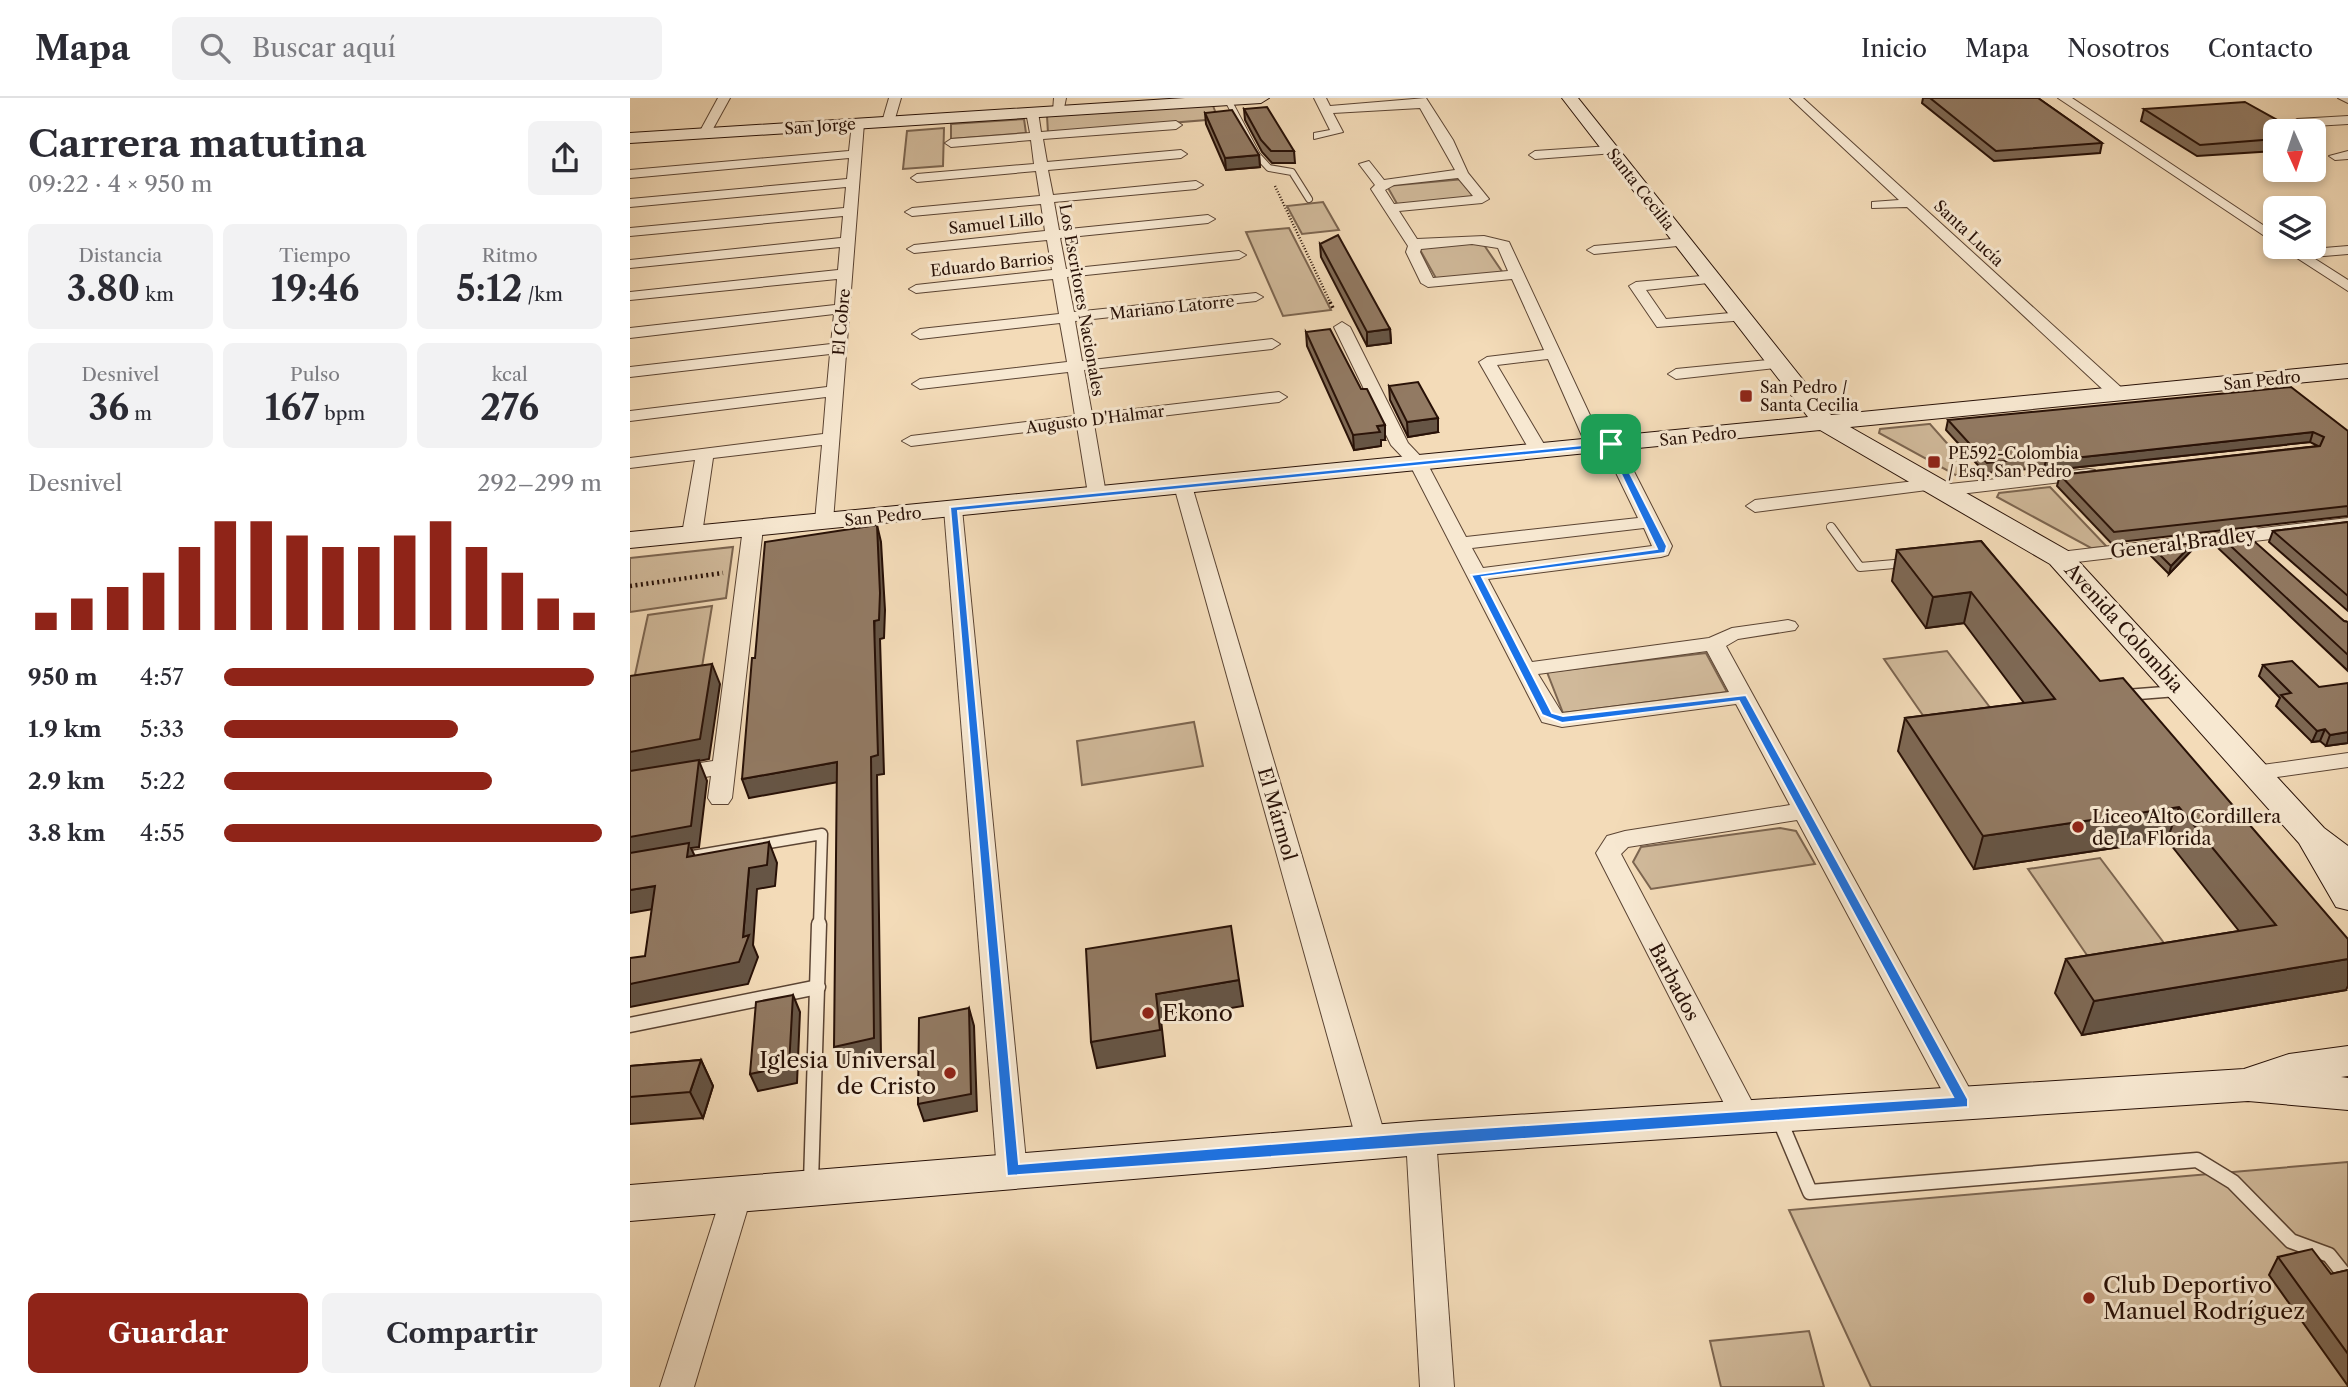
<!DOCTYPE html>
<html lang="es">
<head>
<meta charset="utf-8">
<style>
  :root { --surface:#fff; --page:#f2f2f3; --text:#2b2b33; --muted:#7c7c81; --line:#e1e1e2; --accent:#8f2418 }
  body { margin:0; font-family:"Libre Caslon Text",serif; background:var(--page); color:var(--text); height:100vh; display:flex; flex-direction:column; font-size:26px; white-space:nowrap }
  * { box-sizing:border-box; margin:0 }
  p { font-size:23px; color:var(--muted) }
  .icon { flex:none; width:38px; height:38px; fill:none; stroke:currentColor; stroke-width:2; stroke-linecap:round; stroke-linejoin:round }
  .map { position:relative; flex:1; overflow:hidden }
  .side { display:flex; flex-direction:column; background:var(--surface); width:630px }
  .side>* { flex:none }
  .needle { width:46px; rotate:177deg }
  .buttons { position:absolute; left:1633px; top:21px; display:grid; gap:14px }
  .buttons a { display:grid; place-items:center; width:63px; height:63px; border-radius:10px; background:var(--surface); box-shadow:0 4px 10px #0003; font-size:35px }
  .pin { position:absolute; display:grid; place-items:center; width:60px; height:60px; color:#fff; margin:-30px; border-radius:14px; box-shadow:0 4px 10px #0006 }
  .round { display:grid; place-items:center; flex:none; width:74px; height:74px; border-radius:10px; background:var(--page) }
  .head { display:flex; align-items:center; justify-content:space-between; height:119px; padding:0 28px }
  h1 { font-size:38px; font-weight:700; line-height:52px }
  .figures { display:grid; grid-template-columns:repeat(3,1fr); gap:10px; height:119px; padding:7px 28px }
  .figures div { display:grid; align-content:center; border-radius:10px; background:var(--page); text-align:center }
  .figures b { font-size:35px; font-weight:700 }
  .figures small { font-size:19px; font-weight:400 }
  .figures p { font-size:19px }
  .chart { height:196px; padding:14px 28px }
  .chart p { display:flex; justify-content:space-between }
  .chart svg { width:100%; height:126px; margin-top:7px; stroke:var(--accent); stroke-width:6 }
  .action { display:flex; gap:14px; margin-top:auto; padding:14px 28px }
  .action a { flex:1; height:80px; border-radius:10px; background:var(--accent); color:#fff; font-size:28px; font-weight:700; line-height:80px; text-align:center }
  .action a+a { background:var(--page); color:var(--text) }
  ul { padding:0 28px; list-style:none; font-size:23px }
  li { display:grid; grid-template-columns:112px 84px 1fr; align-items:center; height:52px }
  li i { height:18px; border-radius:9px; background:var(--accent) }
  header { display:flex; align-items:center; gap:42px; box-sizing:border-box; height:98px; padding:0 35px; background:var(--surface); border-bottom:2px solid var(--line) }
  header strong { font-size:33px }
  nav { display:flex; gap:38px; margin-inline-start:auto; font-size:24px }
  .search { width:490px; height:63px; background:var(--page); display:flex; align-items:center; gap:18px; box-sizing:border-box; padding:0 24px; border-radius:10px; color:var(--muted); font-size:26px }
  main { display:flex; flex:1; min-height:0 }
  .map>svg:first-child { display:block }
  .green { fill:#d0b99a; stroke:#7c6550; stroke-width:2 }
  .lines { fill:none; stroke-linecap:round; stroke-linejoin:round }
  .lane-far3-casing { stroke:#5b4433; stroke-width:8 }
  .lane-far2-casing { stroke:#5b4433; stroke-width:10 }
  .lane-far1-casing { stroke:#5b4433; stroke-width:13 }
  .lane-casing { stroke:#5b4433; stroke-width:17 }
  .street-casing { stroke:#5b4433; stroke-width:2 }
  .secondary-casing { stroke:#281107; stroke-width:2 }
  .path-far2 { stroke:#281107; stroke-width:2.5; stroke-dasharray:1 2; stroke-linecap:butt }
  .path-far1 { stroke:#281107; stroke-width:3.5; stroke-dasharray:2 2.5; stroke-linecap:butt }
  .path { stroke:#281107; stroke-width:4.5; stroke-dasharray:2 3.5; stroke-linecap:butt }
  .lane-far3 { stroke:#f7e8d1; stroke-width:6 }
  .lane-far2 { stroke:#f7e8d1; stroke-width:8 }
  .lane-far1 { stroke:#f7e8d1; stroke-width:10 }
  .lane { stroke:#f7e8d1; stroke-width:14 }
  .street { fill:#f7e8d1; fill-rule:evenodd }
  .secondary { fill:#f7e8d1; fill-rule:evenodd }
  .wall { fill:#7e6955; stroke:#281107; stroke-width:2 }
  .shaded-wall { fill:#665545; stroke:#281107; stroke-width:2 }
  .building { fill:#927a63; stroke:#281107; stroke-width:2 }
  .route { fill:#1a73e8; stroke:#fff; stroke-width:2; fill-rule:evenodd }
  .poi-dot { fill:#8f2418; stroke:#f7e8d1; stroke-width:2.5 }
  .labels { text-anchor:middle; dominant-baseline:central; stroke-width:6; stroke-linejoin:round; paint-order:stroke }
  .far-street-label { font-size:16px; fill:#281107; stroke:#f7e8d1 }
  .far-poi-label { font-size:16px; fill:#281107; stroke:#f7e8d1; text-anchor:start }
  .street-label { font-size:19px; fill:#281107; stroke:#f7e8d1 }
  .poi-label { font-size:19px; fill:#281107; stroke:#f7e8d1; text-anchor:start }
  .near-poi-label { font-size:23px; fill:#281107; stroke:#f7e8d1; text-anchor:start }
</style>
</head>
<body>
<header>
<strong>Mapa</strong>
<div class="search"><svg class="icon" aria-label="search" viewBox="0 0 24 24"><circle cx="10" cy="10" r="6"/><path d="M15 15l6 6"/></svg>Buscar aquí</div>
<nav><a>Inicio</a><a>Mapa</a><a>Nosotros</a><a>Contacto</a></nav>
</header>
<main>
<section class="side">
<div class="head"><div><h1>Carrera matutina</h1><p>09:22 · 4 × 950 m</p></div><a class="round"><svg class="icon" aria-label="share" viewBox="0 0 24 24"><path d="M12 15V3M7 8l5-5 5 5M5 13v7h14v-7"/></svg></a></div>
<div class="figures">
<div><p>Distancia</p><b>3.80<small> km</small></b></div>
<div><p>Tiempo</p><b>19:46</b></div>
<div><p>Ritmo</p><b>5:12<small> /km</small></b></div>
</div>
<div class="figures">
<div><p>Desnivel</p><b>36<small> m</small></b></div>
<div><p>Pulso</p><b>167<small> bpm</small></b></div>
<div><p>kcal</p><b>276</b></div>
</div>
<div class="chart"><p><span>Desnivel</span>292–299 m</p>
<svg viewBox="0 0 160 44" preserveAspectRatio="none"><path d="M5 44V38M15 44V33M25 44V29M35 44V24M45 44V15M55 44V6M65 44V6M75 44V11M85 44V15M95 44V15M105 44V11M115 44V6M125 44V15M135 44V24M145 44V33M155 44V38"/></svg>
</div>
<ul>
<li><b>950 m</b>4:57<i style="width:98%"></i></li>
<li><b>1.9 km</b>5:33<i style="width:62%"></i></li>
<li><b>2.9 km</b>5:22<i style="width:71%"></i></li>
<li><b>3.8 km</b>4:55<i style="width:100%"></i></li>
</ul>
<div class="action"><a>Guardar</a><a>Compartir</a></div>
</section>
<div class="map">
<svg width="1718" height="1289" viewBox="0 0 1718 1289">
  <rect width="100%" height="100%" fill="#f3dbb8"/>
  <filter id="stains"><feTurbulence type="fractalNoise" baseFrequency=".00286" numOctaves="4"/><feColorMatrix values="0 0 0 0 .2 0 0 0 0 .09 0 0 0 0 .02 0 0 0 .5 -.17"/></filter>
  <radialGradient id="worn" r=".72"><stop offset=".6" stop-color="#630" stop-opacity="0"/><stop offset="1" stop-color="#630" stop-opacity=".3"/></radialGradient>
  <g class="green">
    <path d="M582,5L588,21L418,35L417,18Z"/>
    <path d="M394,21L396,35L321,41V26Z"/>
    <path d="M314,30L313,68L273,71L277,33Z"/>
    <path d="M834,81L850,103L770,111L757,88Z"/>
    <path d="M693,104L709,132L672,136L657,108Z"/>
    <path d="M659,130L701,212L653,218L616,134Z"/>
    <path d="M852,144L873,175L807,182L789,150Z"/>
    <path d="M1299,326H1300L1346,378L1331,380L1249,335L1250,331Z"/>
    <path d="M1420,389L1477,449L1461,450L1367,399L1369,395Z"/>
    <path d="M103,449L96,500L0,514V460Z"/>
    <path d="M82,508L71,575L3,586L18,517Z"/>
    <path d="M1317,553L1368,620L1301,629L1254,561Z"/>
    <path d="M1076,555L1097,594L933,615L917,574Z"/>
    <path d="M564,624L573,668L452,687L447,643Z"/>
    <path d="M1150,730L1166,733L1185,766L1021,791L1003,764L1011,749Z"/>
    <path d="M1470,760L1540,853L1463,866L1398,771Z"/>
    <path d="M1718,1064V1289H1241L1159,1112Z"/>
    <path d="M1179,1233L1194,1289H1091L1080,1243Z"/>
  </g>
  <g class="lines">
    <defs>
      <path id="lane-far3" d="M598,2L627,57L639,70L662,74L679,101"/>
      <path id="lane-far2" d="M1201,429L1230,469L1276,465"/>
      <g id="lane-far1">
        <path d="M1496,597L1547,593"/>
        <path d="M51,760L192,736L189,827"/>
      </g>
      <g id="lane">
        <path d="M0,927L188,889"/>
        <path d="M1150,1023L1180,1094L1567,1062L1603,1084L1661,1143L1699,1157L1718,1181"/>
        <path d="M181,1084L189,826"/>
      </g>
      <g id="street">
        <path d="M88,0H100L79,38H71L69,35Z"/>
        <path d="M259,0H271L264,24L258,28L252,24Z"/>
        <path d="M424,0H436L433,15L423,13Z"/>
        <path d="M684,0H696L700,8L796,0L823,42L838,75L859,101L852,105L769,113L787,141L854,138L879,144L973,345L981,341L990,346L1042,448L1038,457L1031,459L858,481L902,564L1079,540L1102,530L1158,522L1165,524L1168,528L1165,532L1108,541L1096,548L1343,997L1348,1005L1343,1013L1333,1017L1323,1013L1167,722L998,749L991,756L1130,1019L1125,1027L1115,1031L1105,1027L966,755L977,738L995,733L1160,707L1106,606L932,629L912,624L780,367L761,347L704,229L712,224L720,229L778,345L797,365L836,439L1008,420L973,348L965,352L956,347L918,261L867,267L918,353L909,358L900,353L849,264L857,259L914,252L882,181L798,189L791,185L776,154L778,148L741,91L745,87L729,66L739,63L754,82L825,72L790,10L703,15L713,34L684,41V35L700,32ZM828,80L843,98L764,106L755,92L764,87ZM842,146L868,150L878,173L803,180L790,154L791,151ZM1014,430L1022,448L853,470L842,450ZM1077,553L1099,594L932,615L908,576Z"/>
        <path d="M1160,0H1173L1494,292V300H1482L1277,109L1242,110V104L1269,102Z"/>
        <path d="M1428,0H1442L1645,135V145Z"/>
        <path d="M1708,0H1718V5Z"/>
        <path d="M402,10L408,14L411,34L546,23L552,27L546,31L413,41L417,64L551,52L557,56L551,60L418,72L423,97L566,83L573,87L566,91L424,104L429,132L578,117L585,121L578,125L430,140L436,171L609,153L616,157L609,161L437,179L444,214L626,195L633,199L626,203L445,223L452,263L642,241L650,246L642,251L454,272L462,316L649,294L657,299L649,304L464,326L476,396L467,402L458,396L447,328L281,348L272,343L281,338L445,318L438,274L290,291L282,286L290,281L437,264L430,225L290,241L282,236L290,231L429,216L423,181L286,195L279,191L286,187L422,172L417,142L284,155L277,151L284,147L415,133L411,106L282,118L275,114L282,110L410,98L406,73L287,84L281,80L287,76L404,66L401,42L321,49L315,45L321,41L400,35L396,14Z"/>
        <path d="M1718,18V26L1667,29L1661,25L1667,21Z"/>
        <path d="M228,21L234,25L203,423L194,429L185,423L192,347L83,360L72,436L69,440H55L52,436L65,362L0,370V360L193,336L196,299L0,323V313L197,289L200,256L0,279V269L201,246L204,216L0,240V230L205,207L207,181L0,202V194L208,172L210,149L0,170V162L211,140L213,118L0,138V130L214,110L216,89L0,109V101L217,81L219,60L0,80V72L219,53L222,25Z"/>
        <path d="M981,48L985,49V55L905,61L899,57L905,53Z"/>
        <path d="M1718,53V61L1705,62L1699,58Z"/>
        <path d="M1053,140L1058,141V147L964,156L957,152L964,148Z"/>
        <path d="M1718,148V156L1682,159L1718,182V193L1650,149L1670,152Z"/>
        <path d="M1082,177L1087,178V184L1016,192L1036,221L1111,214L1119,219L1116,222L1027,229L999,188L1006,184Z"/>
        <path d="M1148,261L1156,266L1154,269L1046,281L1038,276L1046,271Z"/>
        <path d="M1459,371L1465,372L1468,376L1465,380L1313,398L1307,396L1305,391L1125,414L1116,408L1125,402L1302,381L1308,382L1310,387Z"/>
        <path d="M553,383L562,388L757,1044L753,1053L742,1056L731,1053L727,1044L544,388Z"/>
        <path d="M323,405L332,411L397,1073L393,1082L382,1086L371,1082L367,1073L314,411Z"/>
        <path d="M1718,420V432L1430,466L1420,460L1430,454Z"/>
        <path d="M123,424L133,430L102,700L98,706H82L78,700L81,678L0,692V676L83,663L113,430Z"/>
        <path d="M1718,655V669L1625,682L1617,680L1613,675L1617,670L1625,668Z"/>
        <path d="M791,1028L801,1031L806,1040L824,1289H790L776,1040L781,1031Z"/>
        <path d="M107,1083L118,1087L122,1096L64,1289H30L92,1096L96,1087Z"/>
      </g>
      <g id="secondary">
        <path d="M555,0H639L631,5L0,45V35Z"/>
        <path d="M932,0H948L1201,317L1718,266V280L1220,329L1440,454L1694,730L1718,748V812L1706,809L1669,745L1420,466L1190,332L0,450V434L1178,319Z"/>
        <path d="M1718,948V978L1711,979L1718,980V1012L1618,1003L791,1057L0,1123V1087L791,1023L1614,971L1659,956Z"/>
      </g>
    </defs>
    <use href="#lane-far3" class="lane-far3-casing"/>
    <use href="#lane-far2" class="lane-far2-casing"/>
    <use href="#lane-far1" class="lane-far1-casing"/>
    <use href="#lane" class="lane-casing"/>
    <use href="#street" class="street-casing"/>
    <use href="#secondary" class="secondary-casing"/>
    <path class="path-far2" d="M645,88L701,206"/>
    <path class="path-far1" d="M700,204L704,212"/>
    <path class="path" d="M0,488L93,475"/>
    <use href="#lane-far3" class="lane-far3"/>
    <use href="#lane-far2" class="lane-far2"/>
    <use href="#lane-far1" class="lane-far1"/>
    <use href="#lane" class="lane"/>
    <use href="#street" class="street"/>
    <use href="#secondary" class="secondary"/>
  </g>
  <g class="wall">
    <path d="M1293,0H1408L1472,45L1470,55L1364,63L1292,5Z"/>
    <path d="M614,11L664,53L665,65H642L632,54L615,22Z"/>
    <path d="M1514,11L1645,33V53L1567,58L1511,23Z"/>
    <path d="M575,15L629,57L630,69L596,72L576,26Z"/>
    <path d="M690,146L760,231L761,245L737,248L691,159Z"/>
    <path d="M676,234L755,342H751V348L724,352L677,248Z"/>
    <path d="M759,288L808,334L778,339L760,302Z"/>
    <path d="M1318,322L1718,333V418L1481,445L1427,388L1430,377L1688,348L1680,344L1413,373L1410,370L1355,375L1316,332Z"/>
    <path d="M1718,424V513L1639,444L1643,433Z"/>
    <path d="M1591,439L1714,523L1718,524V573L1588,450Z"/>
    <path d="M1351,443L1716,892L1452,937L1425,895L1436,861L1609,833L1537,742L1344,771L1268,653L1275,620L1394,605L1334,525L1296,530L1262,483L1267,452Z"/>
    <path d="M1523,450L1561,453L1539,476L1521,458Z"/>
    <path d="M1633,567L1689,589L1718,645L1696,648L1690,643L1682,644L1646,608L1650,600L1629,578Z"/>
    <path d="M71,962L83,988L73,1020L0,1026V968Z"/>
    <path d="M1648,1159L1701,1176L1718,1172V1288L1639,1177Z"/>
  </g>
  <g class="shaded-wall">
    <path d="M629,57L630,69L596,72L595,60Z"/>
    <path d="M760,231L761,245L737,248V234Z"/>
    <path d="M808,320V334L778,339L777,324Z"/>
    <path d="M755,327V342H751V348L724,352L723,337L747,328Z"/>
    <path d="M1683,334L1680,344L1413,373L1416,363Z"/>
    <path d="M247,427L251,444L255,512L254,540L250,541L254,676L247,677L251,959L211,968L204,949L241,659Z"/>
    <path d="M1563,445L1561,453L1539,476L1541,468Z"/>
    <path d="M1341,494L1334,525L1296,530L1303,499Z"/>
    <path d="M82,566L90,586L79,661L69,663L77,683L69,749L61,750L68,765L0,761V654Z"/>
    <path d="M1695,631L1690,643L1682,644L1687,633Z"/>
    <path d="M1718,634V645L1696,648L1700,637Z"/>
    <path d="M207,664L214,683L119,700L112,681Z"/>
    <path d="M1549,709L1537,742L1344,771L1353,738Z"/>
    <path d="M139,744L147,765L145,788L127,791L123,847L128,859L118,886L0,909V886L113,839L119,770Z"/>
    <path d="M25,788L35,809L0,815V792Z"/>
    <path d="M1718,861V888L1716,892L1452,937L1464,903Z"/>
    <path d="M609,882L613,908L531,922L535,958L467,970L461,944L526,896Z"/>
    <path d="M163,897L170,914L167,985L128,993L120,976Z"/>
    <path d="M339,910L344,928L347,1013L294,1023L288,1006Z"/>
    <path d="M71,962L83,988L73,1020L60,994Z"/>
  </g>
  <g class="building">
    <path d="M1300,0H1408L1472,45L1366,53Z"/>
    <path d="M1615,4L1667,33H1645V41L1570,47L1514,11Z"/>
    <path d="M637,9L664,53H641L631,42L614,11Z"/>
    <path d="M602,12L629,57L595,60L575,15Z"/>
    <path d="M708,137L760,231L737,234L690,146Z"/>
    <path d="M700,231L731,291H737L755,327L747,328L750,334L723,337L676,234Z"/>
    <path d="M788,284L808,320L777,324L759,288Z"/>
    <path d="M1661,289L1718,333V408L1484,434L1430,377L1690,348L1694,339L1683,334L1416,363L1413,359L1357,365L1318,322Z"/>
    <path d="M1718,424V498L1643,433Z"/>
    <path d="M247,427L250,495L249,522L244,523L248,657L241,659L244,940L204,949L207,664L112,681L122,560H125L135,444Z"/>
    <path d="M1616,436L1714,523L1718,524V557L1591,439Z"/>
    <path d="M1351,443L1470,583L1493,580L1718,841V861L1464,903L1436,861L1646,827L1549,709L1353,738L1275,620L1425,601L1341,494L1303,499L1267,452Z"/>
    <path d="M1563,445L1541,468L1523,450Z"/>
    <path d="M1662,563L1689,589L1718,585V634L1700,637L1695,631L1687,633L1651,597L1661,595L1633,567Z"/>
    <path d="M82,566L70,641L0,654V578Z"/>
    <path d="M69,662L61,728L0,739V673Z"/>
    <path d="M139,744L137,767L119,770L113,839L119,837L109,864L0,886V860L15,858L25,788L0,792V755L59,745L57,759Z"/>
    <path d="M601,828L609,882L526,896L530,932L461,944L456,851Z"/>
    <path d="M163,897L159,968L120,976L126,904Z"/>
    <path d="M339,910L341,996L288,1006L289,920Z"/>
    <path d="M71,962L60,994L0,999V968Z"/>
    <path d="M1682,1151L1701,1176L1718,1172V1256L1648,1159Z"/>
  </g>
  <path class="route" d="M984,344L1037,448L1035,455L852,479L922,615L933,618L1116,597L1338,1001V1009L377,1078L320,409ZM978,349L1027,451L841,477L912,617L932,625L1109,603L1323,999L791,1034L389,1066L328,413Z"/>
  <g class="poi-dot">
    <rect x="1109" y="291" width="14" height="14" rx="3.5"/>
    <rect x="1297" y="357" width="14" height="14" rx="3.5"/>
    <circle cx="1448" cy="729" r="7"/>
    <circle cx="518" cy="915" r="7"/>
    <circle cx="320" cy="975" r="7"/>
    <circle cx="1459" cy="1200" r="7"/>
  </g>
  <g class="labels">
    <g class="far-street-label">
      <text transform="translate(190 28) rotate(-4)">San Jorge</text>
      <text transform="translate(1011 91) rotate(52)">Santa Cecilia</text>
      <text transform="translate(366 125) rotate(-6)">Samuel Lillo</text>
      <text transform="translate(1339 135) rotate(43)">Santa Lucía</text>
      <text transform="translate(362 166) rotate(-6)">Eduardo Barrios</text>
      <text transform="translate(452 202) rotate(80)">Los Escritores Nacionales</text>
      <text transform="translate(542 209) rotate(-6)">Mariano Latorre</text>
      <text transform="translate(211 224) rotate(-85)">El Cobre</text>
      <text transform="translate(1632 282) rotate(-6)">San Pedro</text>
      <text transform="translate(465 321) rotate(-7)">Augusto D'Halmar</text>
      <text transform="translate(1068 338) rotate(-6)">San Pedro</text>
      <text transform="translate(253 418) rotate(-6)">San Pedro</text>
    </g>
    <g class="far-poi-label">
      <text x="1130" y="289">San Pedro /<tspan x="1130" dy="18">Santa Cecilia</tspan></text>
      <text x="1318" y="355">PE592-Colombia<tspan x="1318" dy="18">/ Esq. San Pedro</tspan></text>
    </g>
    <g class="street-label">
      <text transform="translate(1553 445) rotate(-7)">General Bradley</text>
      <text transform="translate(1494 530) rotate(48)">Avenida Colombia</text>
      <text transform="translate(647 716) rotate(74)">El Mármol</text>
      <text transform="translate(1044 884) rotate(62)">Barbados</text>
    </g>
    <g class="poi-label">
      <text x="1462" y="718">Liceo Alto Cordillera<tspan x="1462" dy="22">de La Florida</tspan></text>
    </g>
    <g class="near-poi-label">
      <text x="532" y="915">Ekono</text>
      <text x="306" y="962" text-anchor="end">Iglesia Universal<tspan x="306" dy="26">de Cristo</tspan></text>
      <text x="1473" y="1187">Club Deportivo<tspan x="1473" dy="26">Manuel Rodríguez</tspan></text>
    </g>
  </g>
  <rect width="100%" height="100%" filter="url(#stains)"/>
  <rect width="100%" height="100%" fill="url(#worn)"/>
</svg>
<div class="buttons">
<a><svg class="needle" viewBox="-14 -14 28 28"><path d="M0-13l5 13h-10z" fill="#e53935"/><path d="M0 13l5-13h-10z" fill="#7c7c81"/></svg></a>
<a><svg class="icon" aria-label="layers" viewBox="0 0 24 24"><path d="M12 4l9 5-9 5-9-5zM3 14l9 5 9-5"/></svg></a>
</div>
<div class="pin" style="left:981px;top:346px;background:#1e9e55"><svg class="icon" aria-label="arrive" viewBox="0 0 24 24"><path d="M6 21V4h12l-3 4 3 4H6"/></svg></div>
</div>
</main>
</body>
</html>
